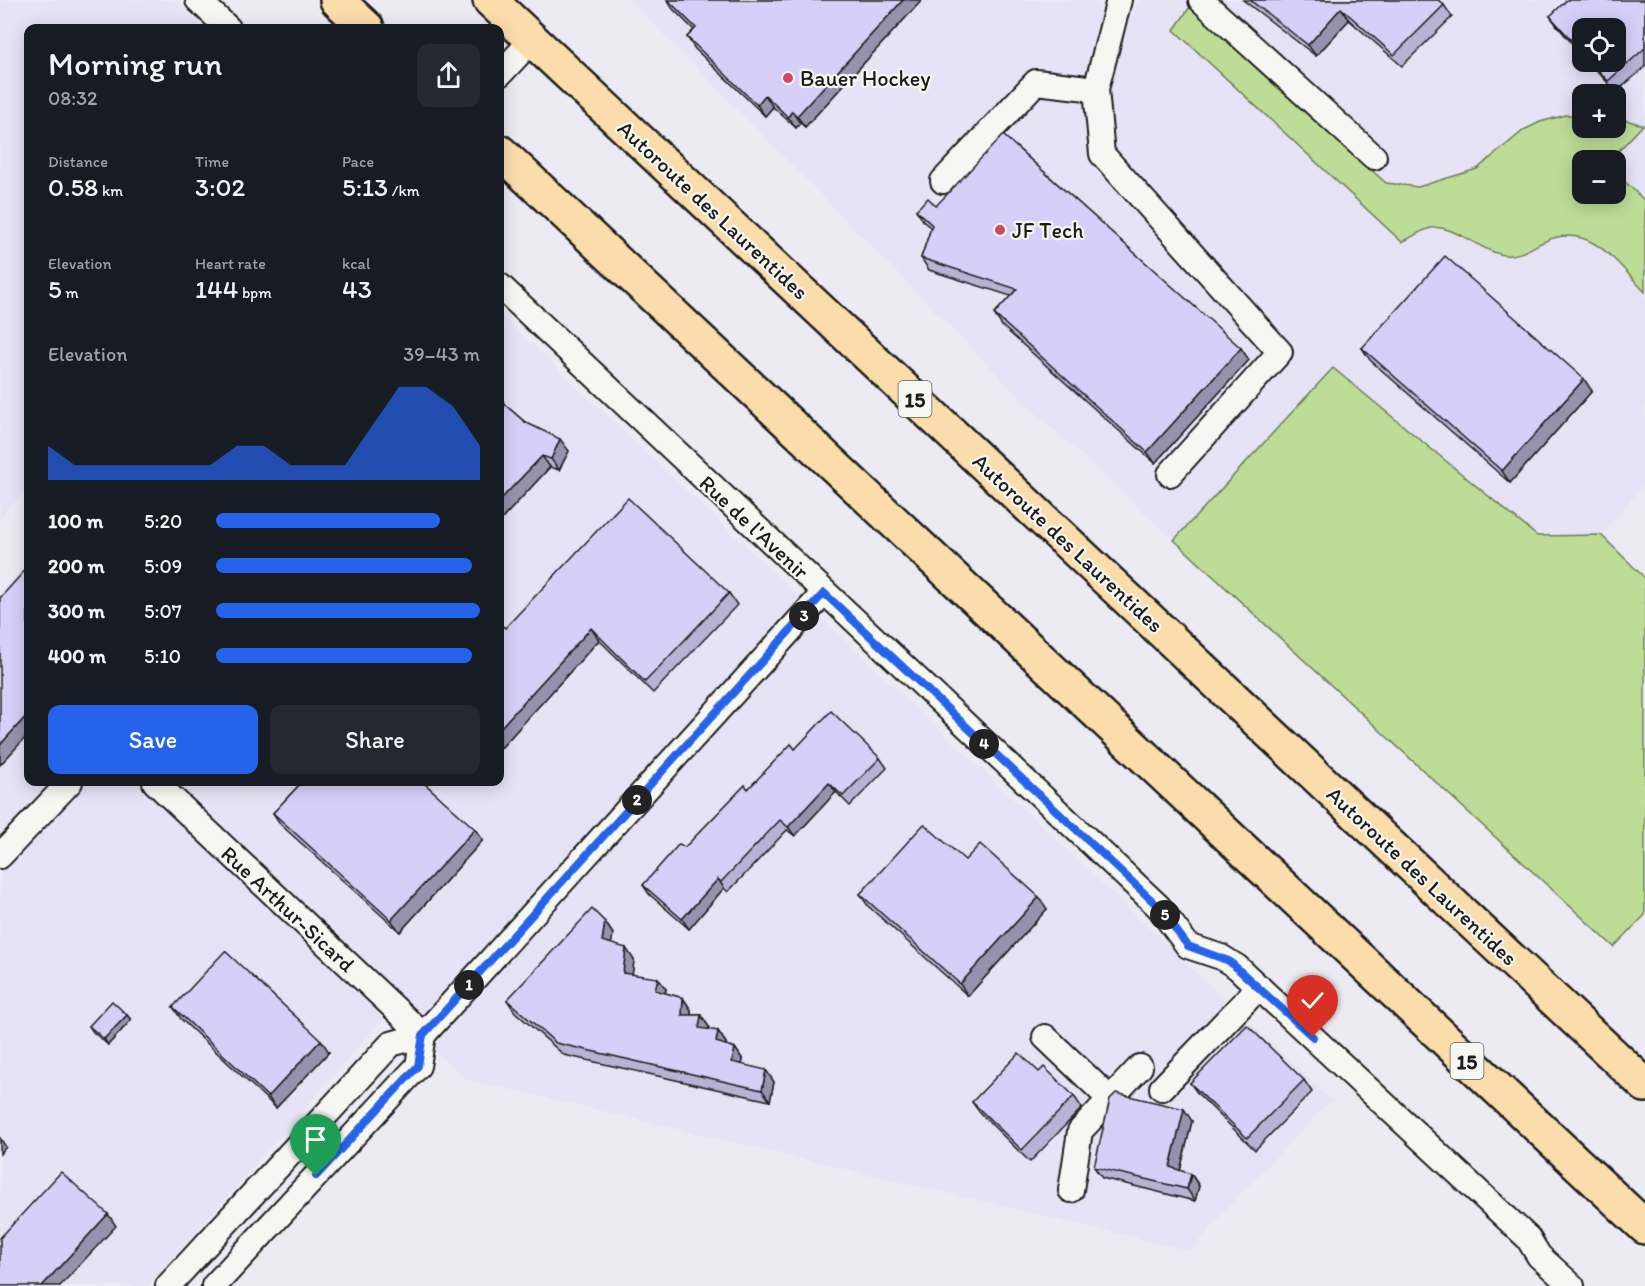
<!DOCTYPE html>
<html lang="en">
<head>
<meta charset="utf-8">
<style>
  :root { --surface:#171b24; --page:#242831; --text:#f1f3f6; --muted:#9ea1a6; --accent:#2563eb }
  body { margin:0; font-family:Itim,sans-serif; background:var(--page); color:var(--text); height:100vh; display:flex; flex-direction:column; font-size:22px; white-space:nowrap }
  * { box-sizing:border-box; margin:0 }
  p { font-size:20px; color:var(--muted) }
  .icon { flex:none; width:33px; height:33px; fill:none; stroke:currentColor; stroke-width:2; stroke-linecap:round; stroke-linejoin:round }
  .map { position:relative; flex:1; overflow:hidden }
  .details { position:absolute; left:24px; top:24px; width:480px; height:762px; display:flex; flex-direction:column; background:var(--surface); border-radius:12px; box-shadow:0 3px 15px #0003 }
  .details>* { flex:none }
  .controls { position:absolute; left:1572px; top:18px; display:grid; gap:12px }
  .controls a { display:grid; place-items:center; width:54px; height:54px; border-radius:12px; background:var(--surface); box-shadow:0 3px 15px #0003; font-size:30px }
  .pin { position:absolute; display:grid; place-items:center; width:51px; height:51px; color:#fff; margin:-62px -26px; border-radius:50% 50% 50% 0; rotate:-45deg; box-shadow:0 0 6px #0007 }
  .pin .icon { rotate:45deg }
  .km { position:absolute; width:30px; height:30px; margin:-15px; border-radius:50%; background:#222; color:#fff; font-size:16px; line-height:30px; text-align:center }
  .round { display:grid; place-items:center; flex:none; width:63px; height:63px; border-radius:12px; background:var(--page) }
  .headline { display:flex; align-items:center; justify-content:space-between; height:102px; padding:0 24px }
  h1 { font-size:33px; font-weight:600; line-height:45px }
  .figures { display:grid; grid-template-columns:repeat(3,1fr); gap:9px; height:102px; padding:6px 24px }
  .figures div { display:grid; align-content:center }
  .figures b { font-size:26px; font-weight:600 }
  .figures small { font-size:16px; font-weight:400 }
  .figures p { font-size:16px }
  .chart { height:168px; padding:12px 24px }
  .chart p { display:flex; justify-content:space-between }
  .chart svg { width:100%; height:108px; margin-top:6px; fill:var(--accent); opacity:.7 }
  .button { display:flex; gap:12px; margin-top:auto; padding:12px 24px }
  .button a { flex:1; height:69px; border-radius:12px; background:var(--accent); color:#fff; font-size:24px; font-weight:600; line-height:69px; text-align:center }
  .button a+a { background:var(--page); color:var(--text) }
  ul { padding:0 24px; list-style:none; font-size:20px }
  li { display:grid; grid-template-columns:96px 72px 1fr; align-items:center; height:45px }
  li i { height:15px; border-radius:8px; background:var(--accent) }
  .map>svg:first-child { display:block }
  .built { fill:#e5e3f5; fill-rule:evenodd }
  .green { fill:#bddd96; stroke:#6c7c59; stroke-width:1.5 }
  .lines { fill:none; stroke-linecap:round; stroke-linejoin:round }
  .minor-casing { stroke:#1c1c1c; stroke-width:28 }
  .highway-casing { stroke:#1c1c1c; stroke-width:38 }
  .minor { stroke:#f6f6f2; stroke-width:24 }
  .highway { stroke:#fbddab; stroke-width:33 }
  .wall { fill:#b8b3d5; stroke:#1c1c1c; stroke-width:1.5 }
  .shaded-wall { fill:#9692ae; stroke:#1c1c1c; stroke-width:1.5 }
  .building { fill:#d6d0f8; stroke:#1c1c1c; stroke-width:1.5 }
  .route-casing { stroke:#fff; stroke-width:12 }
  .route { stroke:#2563eb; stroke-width:8 }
  .poi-dot { fill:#d1495b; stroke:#f6f6f2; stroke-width:2 }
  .labels { text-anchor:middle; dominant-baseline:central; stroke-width:4.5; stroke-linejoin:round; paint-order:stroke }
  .shield { fill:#f6f6f2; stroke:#5d5d5c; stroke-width:1.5 }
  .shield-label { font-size:21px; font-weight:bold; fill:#1c1c1c }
  .poi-label { font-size:22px; fill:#1c1c1c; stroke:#f6f6f2; text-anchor:start }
  .street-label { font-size:22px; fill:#1c1c1c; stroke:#f6f6f2 }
</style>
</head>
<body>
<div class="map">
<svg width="1645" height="1286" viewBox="0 0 1645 1286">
  <rect width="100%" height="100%" fill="#ecebf4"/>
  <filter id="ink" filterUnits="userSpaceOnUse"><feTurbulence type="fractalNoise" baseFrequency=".0167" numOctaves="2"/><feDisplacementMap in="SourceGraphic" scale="12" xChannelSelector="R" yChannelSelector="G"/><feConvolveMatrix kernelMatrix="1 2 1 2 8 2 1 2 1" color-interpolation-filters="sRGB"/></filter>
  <g filter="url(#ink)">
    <g class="built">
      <path d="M0,0H174L204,28H28V488L0,518Z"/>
      <path d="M630,0H1091L1102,11L1125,21L1142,0H1645V484L1601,535L1537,536L1333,368L1174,540L1027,405ZM1582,28H1616V62H1582ZM1582,94H1616V128H1582ZM1582,160H1616V194H1582Z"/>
      <path d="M500,314L1331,1100L1227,1208L1191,1251L466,1079L390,1011L148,1286H0V592L28,563V782H500Z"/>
    </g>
    <g class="green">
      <path d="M1190,7L1386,183L1418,187L1477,169L1524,130L1540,122L1566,115H1582V128H1616V117L1643,125L1610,160H1582V194H1616V173L1645,201V292C1616,262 1589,220 1543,242C1531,248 1518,257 1504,255C1481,252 1454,224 1431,228C1422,230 1410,238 1402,242L1174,30Z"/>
      <path d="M1333,368L1537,536L1601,535L1645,578V915L1614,947L1174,540Z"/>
    </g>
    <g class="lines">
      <defs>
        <g id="minor">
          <path d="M198,0L228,28"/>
          <path d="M1119,0L1096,89L1102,154L1280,352L1170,474"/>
          <path d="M1201,0L1374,157"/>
          <path d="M500,74L532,40"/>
          <path d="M943,181L1036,82L1096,89"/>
          <path d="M500,286L1159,907L1188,946L1221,957L1237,967L1528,1238L1539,1256L1572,1286"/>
          <path d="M155,782L423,1035"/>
          <path d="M0,856L70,782"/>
          <path d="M1045,1037L1110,1099"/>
          <path d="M1162,1088L1259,987"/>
          <path d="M1071,1190L1080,1131L1140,1067"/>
          <path d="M168,1286L391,1044L423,1035L824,593"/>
          <path d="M214,1286L418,1066L423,1035"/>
        </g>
        <g id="highway">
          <path d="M337,0L367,28"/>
          <path d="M490,0L1645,1085"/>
          <path d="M500,152L1645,1227"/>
        </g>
      </defs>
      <use href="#minor" class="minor-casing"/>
      <use href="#highway" class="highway-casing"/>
      <use href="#minor" class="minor"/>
      <use href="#highway" class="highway"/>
    </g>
    <g class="wall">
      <path d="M667,0H922L805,127L800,123L796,128L773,107L765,116L695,49L687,37L694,30L673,9Z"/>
      <path d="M1243,0H1438L1444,5L1452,17L1402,66L1349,20L1316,56Z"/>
      <path d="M1645,0V67L1616,92L1589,62H1616L1582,28V55L1558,27L1550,16Z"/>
      <path d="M936,206L1249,360L1155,463L1002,326L994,314L1011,296L929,270L921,258L931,228L924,222L916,210Z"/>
      <path d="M1362,348L1592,391L1510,483L1370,360Z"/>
      <path d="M500,395L505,405L525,422L569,451L559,470L550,467L500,521Z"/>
      <path d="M729,593L737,605L653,693L599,640L500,749V624L505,628Z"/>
      <path d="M795,749L880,758L887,768L850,806L836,792L795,836L787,830L728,892L724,888L689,929L649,894L643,885L685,847L748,789Z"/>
      <path d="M298,782H423L483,840L400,932L281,825L273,813L300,784Z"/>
      <path d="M965,860L1047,909L968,996L868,906L860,894Z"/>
      <path d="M605,922L613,934L611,944L634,960L632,974L666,989L665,993L683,998L691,1010V1015H701L709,1027V1030L718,1031L726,1043V1045L735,1048L743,1060L742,1065L774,1082L770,1101L564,1055L515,1012L507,1000Z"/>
      <path d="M173,1007L329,1052L276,1108L181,1019Z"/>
      <path d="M127,1015L131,1020L108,1045L93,1032L89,1026Z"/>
      <path d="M1039,1072L1074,1096L1082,1108L1030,1162L980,1113L972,1102Z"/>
      <path d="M1304,1080L1312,1092L1255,1150L1198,1094L1190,1083Z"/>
      <path d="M1192,1121L1180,1171L1191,1174L1199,1186L1195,1201L1102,1178L1094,1167Z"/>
    </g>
    <g class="shaded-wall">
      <path d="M903,0H922L805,127L797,116Z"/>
      <path d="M1341,8L1349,20L1316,56L1308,45Z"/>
      <path d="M765,95L773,107L765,116L757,105Z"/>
      <path d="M792,111L800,123L796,128L788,117Z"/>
      <path d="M1241,348L1249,360L1155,463L1147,452Z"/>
      <path d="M1584,379L1592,391L1510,483L1502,471Z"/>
      <path d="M560,439L569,451L559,470L551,459Z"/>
      <path d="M542,456L550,467L500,521V500Z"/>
      <path d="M591,628L599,640L500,749V728Z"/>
      <path d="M28,714V735L0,765V745Z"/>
      <path d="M829,783L836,792L795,836L788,827Z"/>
      <path d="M475,829L483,840L400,932L391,920Z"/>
      <path d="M718,879L724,888L689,929L682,919Z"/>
      <path d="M1039,897L1047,909L968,996L960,984Z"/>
      <path d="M605,922L613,934L610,952L602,941Z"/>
      <path d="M626,948L634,960L631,985L623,973Z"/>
      <path d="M658,978L666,989L663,1002L655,990Z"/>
      <path d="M683,998L691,1010L690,1026L682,1015Z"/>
      <path d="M127,1015L131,1020L108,1045L104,1039Z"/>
      <path d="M701,1015L709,1027L707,1040L699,1028Z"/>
      <path d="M718,1031L726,1043L725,1054L716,1042Z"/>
      <path d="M321,1040L329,1052L276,1108L268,1097Z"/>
      <path d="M735,1048L743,1060L740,1074L732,1062Z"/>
      <path d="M766,1070L774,1082L770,1101L762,1090Z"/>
      <path d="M1184,1109L1192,1121L1178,1179L1170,1167Z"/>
      <path d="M0,1138L6,1147L0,1154Z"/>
      <path d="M1191,1174L1199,1186L1195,1201L1187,1189Z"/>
      <path d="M108,1214L116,1226L60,1286H42Z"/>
    </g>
    <g class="building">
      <path d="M668,0H903L797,116L792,111L788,117L765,95L757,105L687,37L696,28Z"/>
      <path d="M1250,0H1438L1444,5L1394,55L1341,8L1308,45Z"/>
      <path d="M1567,0H1645V48L1608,81L1591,62H1616V28H1582V52L1550,16Z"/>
      <path d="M1003,135L1241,348L1147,452L994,314L1017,289L921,258L932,225L916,210L928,198L936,206Z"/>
      <path d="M1445,256L1584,379L1502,471L1362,348Z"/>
      <path d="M500,397L503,403L525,422L560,439L551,459L542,456L500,500Z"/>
      <path d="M628,498L729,593L645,682L591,628L500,728V624L505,628Z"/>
      <path d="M28,567V714L0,745V598Z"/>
      <path d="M831,711L880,758L843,796L829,783L788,827L780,820L721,882L718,879L682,919L643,885L679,844L685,847L745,785L748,789L791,744L795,749Z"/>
      <path d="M302,782H423L475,829L391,920L273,813Z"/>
      <path d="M924,824L965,860L980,844L1039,897L960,984L860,894Z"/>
      <path d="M592,909L605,922L602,941L626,948L623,973L658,978L655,990L683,998L682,1015H701L699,1028L718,1031L716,1042L735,1048L732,1062L766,1070L762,1090L556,1043L507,1000Z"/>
      <path d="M225,951L321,1040L268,1097L173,1007Z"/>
      <path d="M112,1001L127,1015L104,1039L89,1026Z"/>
      <path d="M1247,1025L1304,1080L1247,1138L1190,1083Z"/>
      <path d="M1019,1053L1039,1072L1044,1067L1074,1096L1022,1150L972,1102Z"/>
      <path d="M1116,1093L1184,1109L1170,1167L1191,1174L1187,1189L1094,1167L1110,1099Z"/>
      <path d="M61,1172L108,1214L42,1286H0V1238Z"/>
    </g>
  </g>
  <g class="lines" filter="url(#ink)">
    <defs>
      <path id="route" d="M316,1176L418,1066L423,1035L824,593L1159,907L1188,946L1229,961L1313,1037"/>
    </defs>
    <use href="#route" class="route-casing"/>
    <use href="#route" class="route"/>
  </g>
  <g class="poi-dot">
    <circle cx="788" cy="78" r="6"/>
    <circle cx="1000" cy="230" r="6"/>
  </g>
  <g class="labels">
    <g class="shield">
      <rect x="898.5" y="381" width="33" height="36" rx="4.5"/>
      <rect x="1450.5" y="1043" width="33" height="36" rx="4.5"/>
    </g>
    <g class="shield-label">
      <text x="915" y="399">15</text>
      <text x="1467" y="1061">15</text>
    </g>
    <g class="poi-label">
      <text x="800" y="78">Bauer Hockey</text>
      <text x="1012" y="230">JF Tech</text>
    </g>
    <g class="street-label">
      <text transform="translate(713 210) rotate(43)">Autoroute des Laurentides</text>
      <text transform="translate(754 527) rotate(43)">Rue de l'Avenir</text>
      <text transform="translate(1068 543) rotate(43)">Autoroute des Laurentides</text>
      <text transform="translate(1422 876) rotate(43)">Autoroute des Laurentides</text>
      <text transform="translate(288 909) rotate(43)">Rue Arthur-Sicard</text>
    </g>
  </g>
</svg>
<div class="controls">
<a><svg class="icon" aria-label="locate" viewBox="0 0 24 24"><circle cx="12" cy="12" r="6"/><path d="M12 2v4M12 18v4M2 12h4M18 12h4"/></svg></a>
<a>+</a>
<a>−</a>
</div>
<div class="pin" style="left:316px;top:1176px;background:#1e9e55"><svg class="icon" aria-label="arrive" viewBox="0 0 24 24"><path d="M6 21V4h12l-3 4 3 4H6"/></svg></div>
<div class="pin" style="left:1313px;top:1037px;background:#d93025"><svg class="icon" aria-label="check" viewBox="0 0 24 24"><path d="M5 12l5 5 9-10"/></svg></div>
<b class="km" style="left:469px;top:985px">1</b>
<b class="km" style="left:637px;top:800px">2</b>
<b class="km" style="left:804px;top:616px">3</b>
<b class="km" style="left:984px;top:744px">4</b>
<b class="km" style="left:1165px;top:915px">5</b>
<section class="details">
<div class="headline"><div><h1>Morning run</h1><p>08:32</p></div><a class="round"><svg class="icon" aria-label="share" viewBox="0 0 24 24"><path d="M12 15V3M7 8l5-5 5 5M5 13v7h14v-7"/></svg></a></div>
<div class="figures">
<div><p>Distance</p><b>0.58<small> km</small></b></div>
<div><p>Time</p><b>3:02</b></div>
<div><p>Pace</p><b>5:13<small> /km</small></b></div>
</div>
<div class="figures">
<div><p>Elevation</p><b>5<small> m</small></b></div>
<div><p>Heart rate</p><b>144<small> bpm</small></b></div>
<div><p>kcal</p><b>43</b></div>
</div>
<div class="chart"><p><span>Elevation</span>39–43 m</p>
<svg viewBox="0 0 160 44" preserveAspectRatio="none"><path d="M0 44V30L10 38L20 38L30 38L40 38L50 38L60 38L70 30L80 30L90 38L100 38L110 38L120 22L130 6L140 6L150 14L160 30V44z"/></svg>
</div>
<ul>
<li><b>100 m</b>5:20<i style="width:85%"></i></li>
<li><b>200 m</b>5:09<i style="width:97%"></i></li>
<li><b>300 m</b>5:07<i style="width:100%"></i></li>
<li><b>400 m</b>5:10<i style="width:97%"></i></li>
</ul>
<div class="button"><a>Save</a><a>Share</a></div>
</section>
</div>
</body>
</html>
